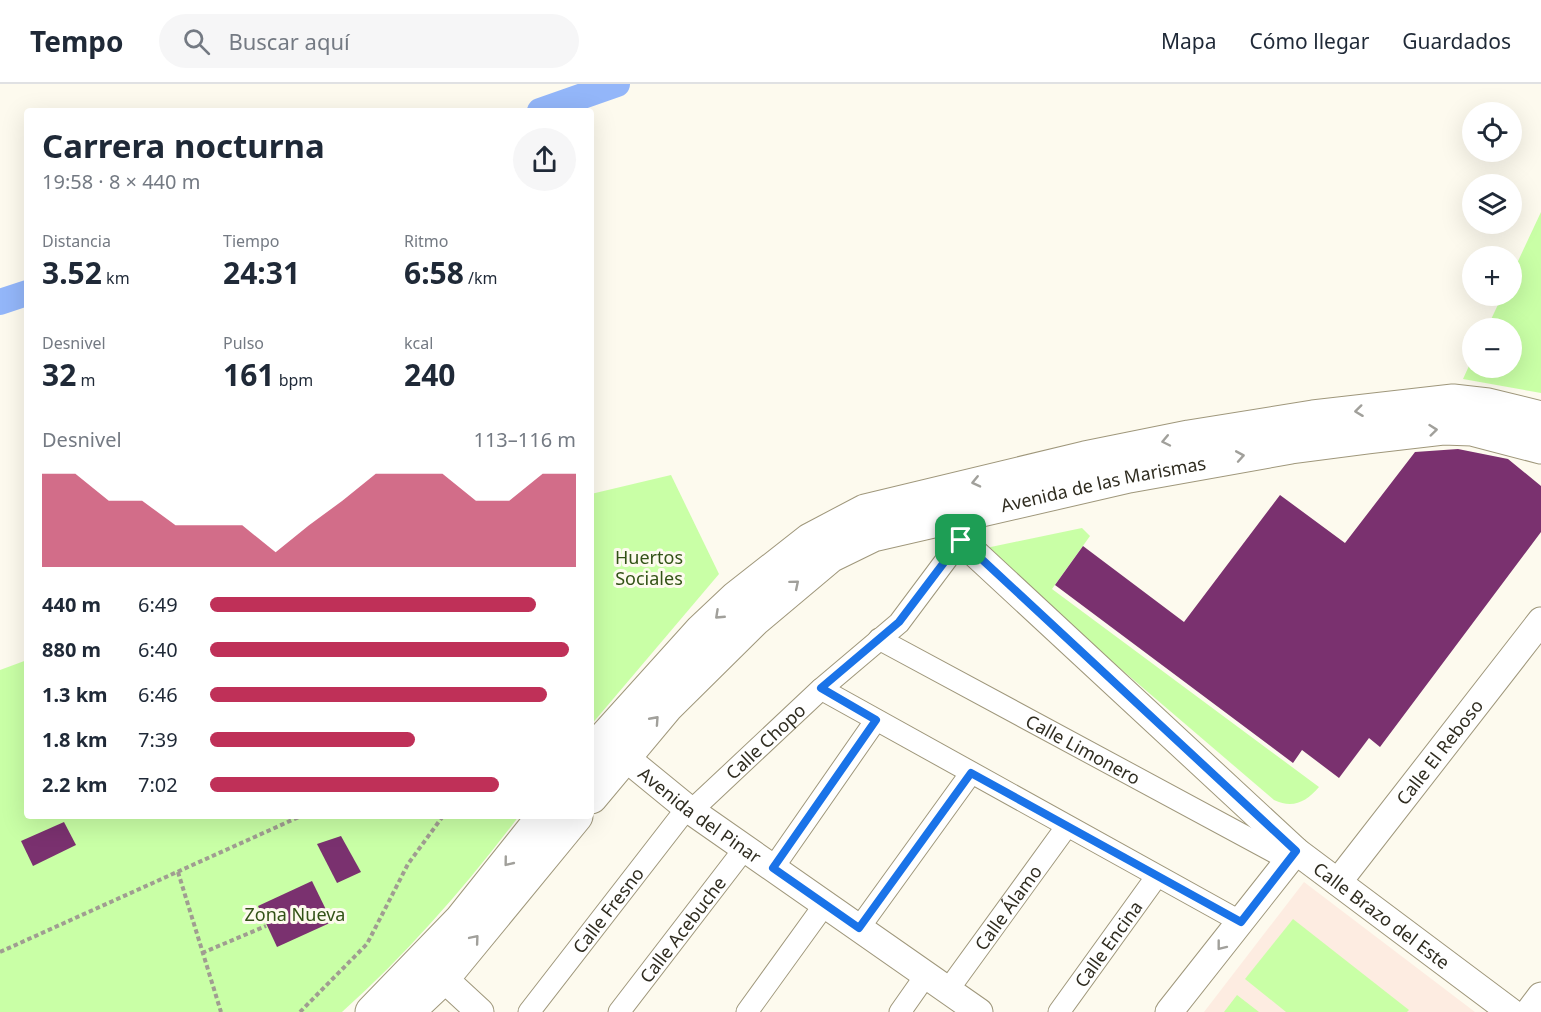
<!DOCTYPE html>
<html lang="es">
<head>
<meta charset="utf-8">
<style>
  :root { --surface:#fff; --page:#f6f6f7; --text:#1f2937; --muted:#747a83; --line:#e0e1e3; --accent:#bf3058 }
  body { margin:0; font-family:"Noto Sans",sans-serif; background:var(--page); color:var(--text); height:100vh; display:flex; flex-direction:column; font-size:22px; white-space:nowrap }
  * { box-sizing:border-box; margin:0 }
  p { font-size:20px; color:var(--muted) }
  .icon { flex:none; width:33px; height:33px; fill:none; stroke:currentColor; stroke-width:2; stroke-linecap:round; stroke-linejoin:round }
  .map { position:relative; flex:1; overflow:hidden }
  .side { position:absolute; left:24px; top:24px; width:570px; height:711px; display:flex; flex-direction:column; background:var(--surface); border-radius:6px; box-shadow:0 6px 24px #0002 }
  .side>* { flex:none }
  .fabs { position:absolute; left:1462px; top:18px; display:grid; gap:12px }
  .fabs a { display:grid; place-items:center; width:60px; height:60px; border-radius:50%; background:var(--surface); box-shadow:0 6px 24px #0002; font-size:30px }
  .pin { position:absolute; display:grid; place-items:center; width:51px; height:51px; color:#fff; margin:-26px; border-radius:12px; box-shadow:0 3px 9px #0006 }
  .round { display:grid; place-items:center; flex:none; width:63px; height:63px; border-radius:32px; background:var(--page) }
  .summary { display:flex; align-items:center; justify-content:space-between; height:102px; padding:0 18px }
  h1 { font-size:33px; font-weight:700; line-height:45px }
  .metrics { display:grid; grid-template-columns:repeat(3,1fr); gap:9px; height:102px; padding:6px 18px }
  .metrics div { display:grid; align-content:center }
  .metrics b { font-size:30px; font-weight:700 }
  .metrics small { font-size:16px; font-weight:400 }
  .metrics p { font-size:16px }
  .chart { height:168px; padding:12px 18px }
  .chart p { display:flex; justify-content:space-between }
  .chart svg { width:100%; height:108px; margin-top:6px; fill:var(--accent); opacity:.7 }
  ul { padding:0 18px; list-style:none; font-size:20px }
  li { display:grid; grid-template-columns:96px 72px 1fr; align-items:center; height:45px }
  li i { height:15px; border-radius:8px; background:var(--accent) }
  header { display:flex; align-items:center; gap:36px; box-sizing:border-box; height:84px; padding:0 30px; background:var(--surface); border-bottom:2px solid var(--line) }
  header strong { font-size:28px }
  nav { display:flex; gap:33px; margin-inline-start:auto; font-size:21px }
  .search { width:420px; height:54px; background:var(--page); display:flex; align-items:center; gap:15px; box-sizing:border-box; padding:0 21px; border-radius:33px; color:var(--muted); font-size:22px }
  .map>svg:first-child { display:block }
  .education { fill:#fdece1 }
  .green { fill:#c9ffa6 }
  .lines { fill:none; stroke-linecap:round; stroke-linejoin:round }
  .canal { stroke:#93b6f9; stroke-width:26 }
  .building { fill:#7a316f }
  .pedestrian-casing { stroke:#9f977b; stroke-width:23 }
  .minor-casing { stroke:#9f977b; stroke-width:29 }
  .tertiary-casing { stroke:#9f977b; stroke-width:35 }
  .path { stroke:#a09d91; stroke-width:4; stroke-dasharray:4.5 3; stroke-linecap:butt }
  .pedestrian { stroke:#fff; stroke-width:21 }
  .minor { stroke:#fff; stroke-width:27 }
  .tertiary { stroke:#fff; stroke-width:33 }
  .oneway { stroke:#a1a09b }
  .route-casing { stroke:#fff; stroke-width:12 }
  .route { stroke:#1a73e8; stroke-width:8 }
  .labels { text-anchor:middle; dominant-baseline:central; stroke-width:6; stroke-linejoin:round; paint-order:stroke }
  .street-label { font-size:18px; fill:#2f2c20; stroke:#fdfaee }
  .park-label { font-size:18px; fill:#325216; stroke:#fdfaee }
</style>
</head>
<body>
<header>
<strong>Tempo</strong>
<div class="search"><svg class="icon" aria-label="search" viewBox="0 0 24 24"><circle cx="10" cy="10" r="6"/><path d="M15 15l6 6"/></svg>Buscar aquí</div>
<nav><a>Mapa</a><a>Cómo llegar</a><a>Guardados</a></nav>
</header>
<div class="map">
<svg width="1541" height="928" viewBox="0 0 1541 928">
  <rect width="100%" height="100%" fill="#fdfaee"/>
  <path class="education" d="M1304,798L1475,928H1204Z"/>
  <g class="green">
    <path d="M1541,128V309L1463,295L1473,273V284H1512V244H1487L1502,212H1512V190Z"/>
    <path d="M671,391L719,490L591,641V410Z"/>
    <path d="M1082,444L1090,452L1052,505L1319,703C1306,718 1293,725 1274,716L1073,544L986,464Z"/>
    <path d="M27,576V732H519C466,802 408,869 342,928H0V586Z"/>
    <path d="M1293,835L1409,926L1407,928H1286L1245,895Z"/>
    <path d="M1237,911L1259,928H1224Z"/>
  </g>
  <g class="lines">
    <g class="canal">
      <path d="M540,27L617,0"/>
      <path d="M0,218L27,209"/>
    </g>
  </g>
  <g class="building">
    <path d="M1458,365L1508,375L1541,402V448L1380,663L1369,654L1339,694L1302,666L1293,679L1055,501L1083,462L1184,538L1280,411L1345,459L1415,368Z"/>
    <path d="M64,738L76,761L33,782L21,757Z"/>
    <path d="M341,752L361,788L337,799L317,760Z"/>
    <path d="M312,797L332,838L277,863L258,822Z"/>
  </g>
  <g class="lines">
    <defs>
      <g id="pedestrian">
        <path id="s1" d="M879,555L1289,776"/>
        <path d="M821,605L1241,838"/>
        <path id="s2" d="M691,727L821,605L899,539L961,456"/>
        <path d="M773,784L876,636"/>
        <path d="M859,844L971,689"/>
        <path id="s3" d="M948,906L1067,742"/>
        <path id="s4" d="M529,928L687,724"/>
        <path id="s5" d="M619,928L745,764"/>
        <path d="M747,928L825,820"/>
        <path d="M900,928L926,891"/>
        <path id="s6" d="M1059,928L1157,792"/>
      </g>
      <g id="minor">
        <path id="s7" d="M939,436L1296,767L1511,928"/>
        <path id="s8" d="M610,661L687,724L979,928"/>
        <path id="s9" d="M1338,798L1541,537"/>
        <path d="M428,880L480,928"/>
        <path d="M1169,928L1296,767"/>
        <path d="M1529,928L1541,912"/>
      </g>
      <g id="tertiary">
        <path d="M591,669L701,547L736,514L810,456L865,427L1085,374L1189,353L1313,333L1453,317L1488,321L1541,334"/>
        <path id="s10" d="M591,713L667,622L755,535L830,472L873,451L1129,392L1291,363L1368,353L1443,344L1472,345L1541,363"/>
        <path d="M372,928L461,836L544,732"/>
        <path d="M407,928L443,894L576,732"/>
      </g>
    </defs>
    <use href="#pedestrian" class="pedestrian-casing"/>
    <use href="#minor" class="minor-casing"/>
    <use href="#tertiary" class="tertiary-casing"/>
    <g class="path">
      <path d="M178,788L221,928"/>
      <path d="M0,868L301,732"/>
      <path d="M202,869L266,842"/>
      <path d="M300,928L367,860L408,780L443,732"/>
    </g>
    <use href="#pedestrian" class="pedestrian"/>
    <use href="#minor" class="minor"/>
    <use href="#tertiary" class="tertiary"/>
  </g>
  <defs><path id="oneway-chevron" d="M-2-3.5L2.5 0L-2 3.5" fill="none" stroke-width="1.6" stroke-linecap="round" stroke-linejoin="round" transform="scale(1.5)"/></defs>
  <g class="oneway">
    <use href="#oneway-chevron" transform="translate(1359 327) rotate(173)"/>
    <use href="#oneway-chevron" transform="translate(1433 346) rotate(-6)"/>
    <use href="#oneway-chevron" transform="translate(1166 357) rotate(168)"/>
    <use href="#oneway-chevron" transform="translate(1240 372) rotate(-10)"/>
    <use href="#oneway-chevron" transform="translate(976 398) rotate(167)"/>
    <use href="#oneway-chevron" transform="translate(795 500) rotate(-40)"/>
    <use href="#oneway-chevron" transform="translate(719 531) rotate(137)"/>
    <use href="#oneway-chevron" transform="translate(655 636) rotate(-48)"/>
    <use href="#oneway-chevron" transform="translate(508 778) rotate(129)"/>
    <use href="#oneway-chevron" transform="translate(475 855) rotate(-50)"/>
    <use href="#oneway-chevron" transform="translate(1221 862) rotate(128)"/>
  </g>
  <g class="lines">
    <defs>
      <path id="route" d="M961,456L1296,767L1241,838L971,689L859,844L773,784L876,636L821,604L899,538Z"/>
    </defs>
    <use href="#route" class="route-casing"/>
    <use href="#route" class="route"/>
  </g>
  <g class="labels">
    <g class="street-label">
      <text stroke="none"><textPath href="#s10" startOffset="624">Avenida de las Marismas</textPath></text>
      <text stroke="none"><textPath href="#s2" startOffset="102">Calle Chopo</textPath></text>
      <text stroke="none"><textPath href="#s1" startOffset="232">Calle Limonero</textPath></text>
      <text stroke="none"><textPath href="#s9" startOffset="165">Calle El Reboso</textPath></text>
      <text stroke="none"><textPath href="#s8" startOffset="114">Avenida del Pinar</textPath></text>
      <text stroke="none"><textPath href="#s3" startOffset="102">Calle Álamo</textPath></text>
      <text stroke="none"><textPath href="#s4" startOffset="129">Calle Fresno</textPath></text>
      <text stroke="none"><textPath href="#s7" startOffset="594">Calle Brazo del Este</textPath></text>
      <text stroke="none"><textPath href="#s5" startOffset="104">Calle Acebuche</textPath></text>
      <text stroke="none"><textPath href="#s6" startOffset="84">Calle Encina</textPath></text>
    </g>
    <g class="park-label">
      <text x="649" y="473">Huertos<tspan x="649" dy="21">Sociales</tspan></text>
      <text x="295" y="830">Zona Nueva</text>
    </g>
  </g>
</svg>
<div class="fabs">
<a><svg class="icon" aria-label="locate" viewBox="0 0 24 24"><circle cx="12" cy="12" r="6"/><path d="M12 2v4M12 18v4M2 12h4M18 12h4"/></svg></a>
<a><svg class="icon" aria-label="layers" viewBox="0 0 24 24"><path d="M12 4l9 5-9 5-9-5zM3 14l9 5 9-5"/></svg></a>
<a>+</a>
<a>−</a>
</div>
<div class="pin" style="left:961px;top:456px;background:#1e9e55"><svg class="icon" aria-label="arrive" viewBox="0 0 24 24"><path d="M6 21V4h12l-3 4 3 4H6"/></svg></div>
<section class="side">
<div class="summary"><div><h1>Carrera nocturna</h1><p>19:58 · 8 × 440 m</p></div><a class="round"><svg class="icon" aria-label="share" viewBox="0 0 24 24"><path d="M12 15V3M7 8l5-5 5 5M5 13v7h14v-7"/></svg></a></div>
<div class="metrics">
<div><p>Distancia</p><b>3.52<small> km</small></b></div>
<div><p>Tiempo</p><b>24:31</b></div>
<div><p>Ritmo</p><b>6:58<small> /km</small></b></div>
</div>
<div class="metrics">
<div><p>Desnivel</p><b>32<small> m</small></b></div>
<div><p>Pulso</p><b>161<small> bpm</small></b></div>
<div><p>kcal</p><b>240</b></div>
</div>
<div class="chart"><p><span>Desnivel</span>113–116 m</p>
<svg viewBox="0 0 160 44" preserveAspectRatio="none"><path d="M0 44V6L10 6L20 17L30 17L40 27L50 27L60 27L70 38L80 27L90 17L100 6L110 6L120 6L130 17L140 17L150 6L160 6V44z"/></svg>
</div>
<ul>
<li><b>440 m</b>6:49<i style="width:89%"></i></li>
<li><b>880 m</b>6:40<i style="width:98%"></i></li>
<li><b>1.3 km</b>6:46<i style="width:92%"></i></li>
<li><b>1.8 km</b>7:39<i style="width:56%"></i></li>
<li><b>2.2 km</b>7:02<i style="width:79%"></i></li>
</ul>
</section>
</div>
</body>
</html>
